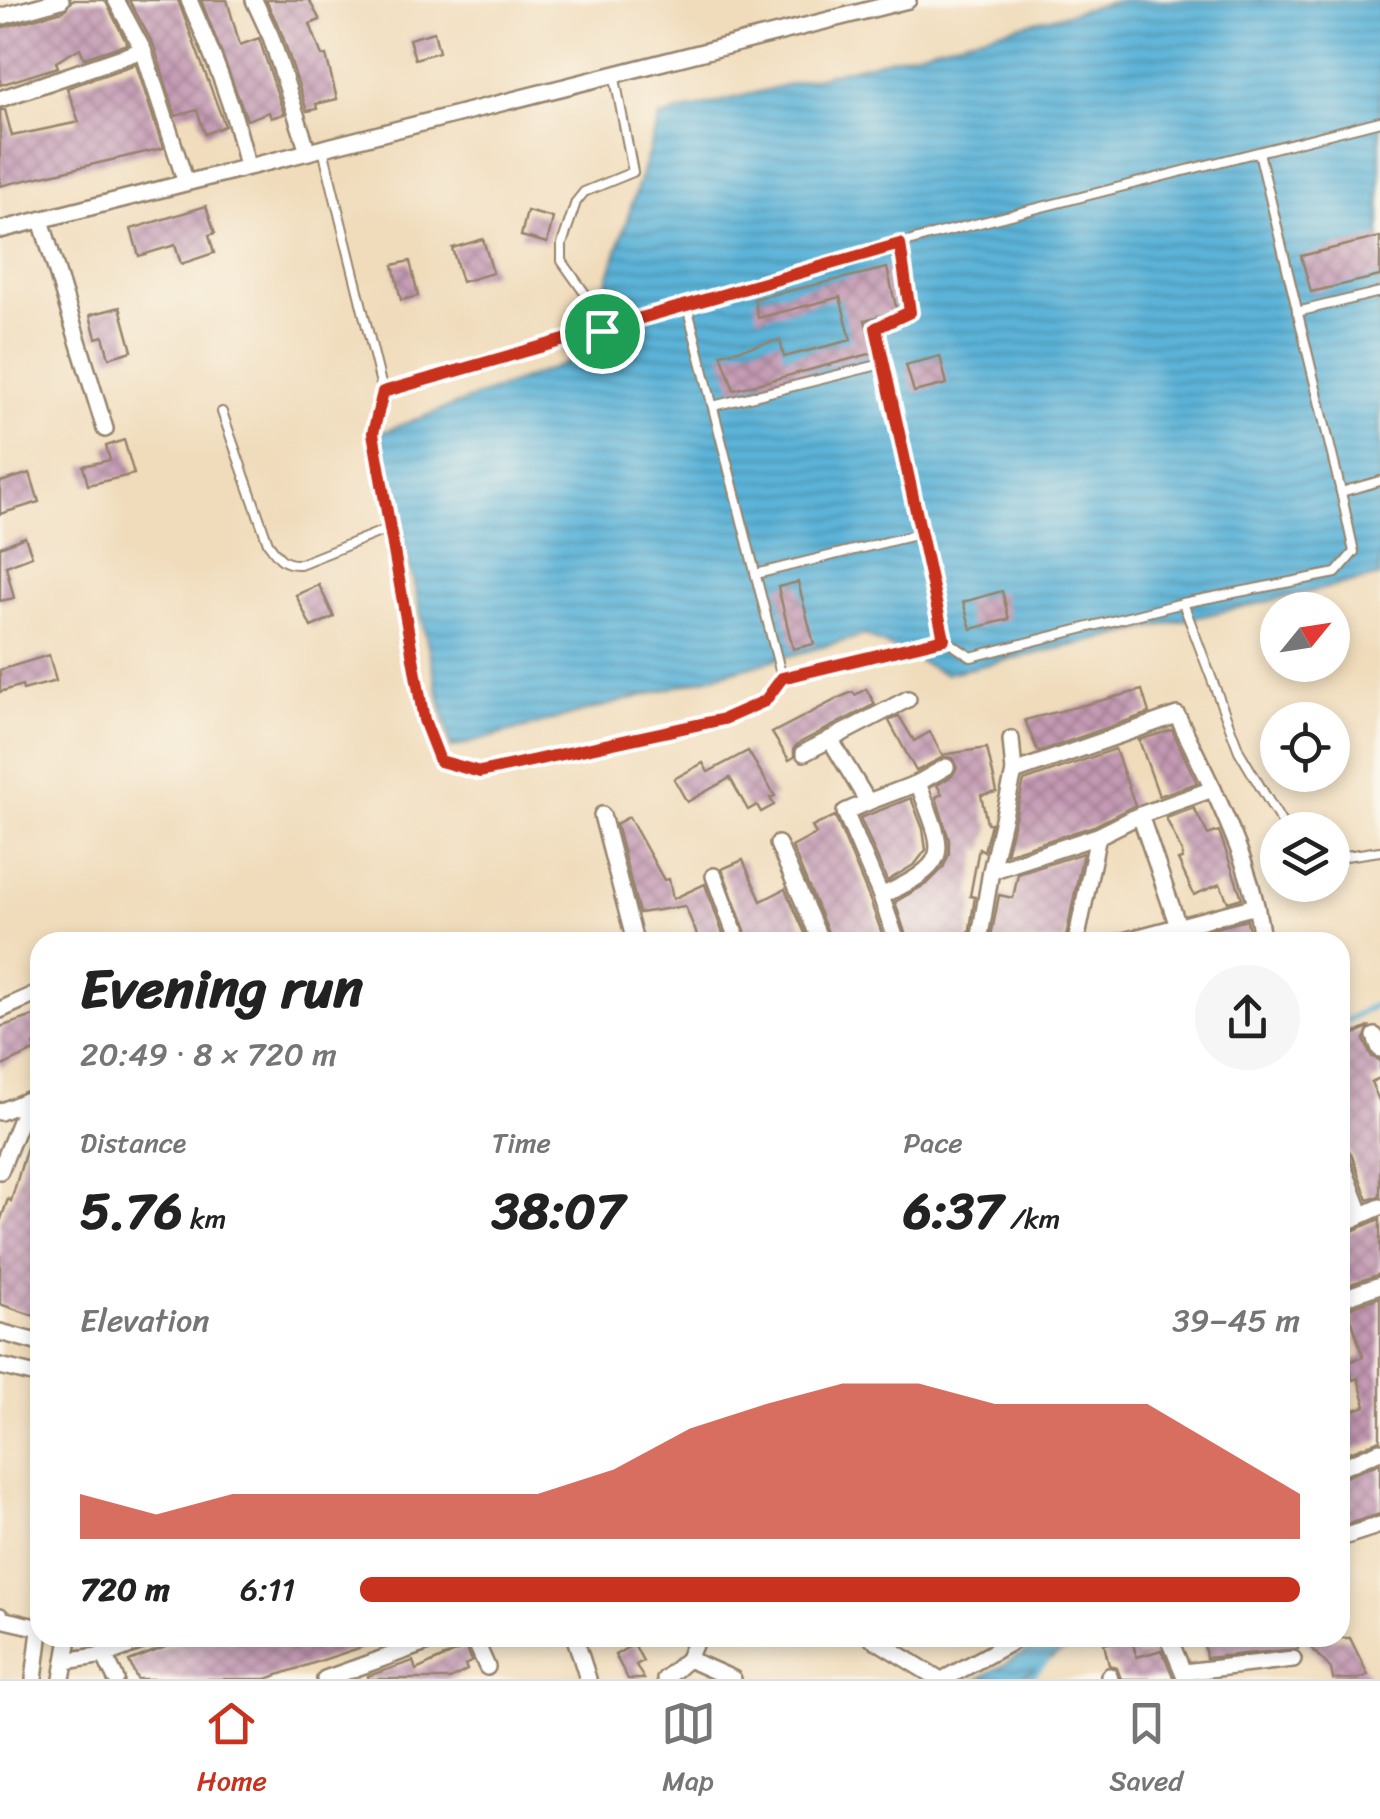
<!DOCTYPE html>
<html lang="en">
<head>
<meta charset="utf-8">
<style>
  :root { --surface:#fff; --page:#f6f6f6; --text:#222; --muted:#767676; --line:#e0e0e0; --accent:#c8321e }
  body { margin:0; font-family:Sriracha,sans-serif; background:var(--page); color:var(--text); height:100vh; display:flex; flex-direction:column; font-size:38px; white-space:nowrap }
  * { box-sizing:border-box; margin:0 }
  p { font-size:32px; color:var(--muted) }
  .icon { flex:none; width:55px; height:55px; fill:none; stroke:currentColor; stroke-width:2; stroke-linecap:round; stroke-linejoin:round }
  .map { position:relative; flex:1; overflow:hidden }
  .panel { position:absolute; left:30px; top:932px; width:1320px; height:715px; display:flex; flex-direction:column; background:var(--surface); border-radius:30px; box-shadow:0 5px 15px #0003 }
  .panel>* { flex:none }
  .needle { width:65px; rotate:60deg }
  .buttons { position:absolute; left:1260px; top:592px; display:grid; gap:20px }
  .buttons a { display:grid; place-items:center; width:90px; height:90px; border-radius:50%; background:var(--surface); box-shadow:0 5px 15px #0003; font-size:50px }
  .pin { position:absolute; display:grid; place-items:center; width:85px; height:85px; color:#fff; margin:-42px; border:5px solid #fff; border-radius:50%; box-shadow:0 2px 10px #0007 }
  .round { display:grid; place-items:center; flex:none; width:105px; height:105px; border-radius:52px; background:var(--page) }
  .summary { display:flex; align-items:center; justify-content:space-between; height:170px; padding:0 50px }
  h1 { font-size:55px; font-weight:800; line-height:75px }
  .figures { display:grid; grid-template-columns:repeat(3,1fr); gap:15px; height:170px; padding:10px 50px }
  .figures div { display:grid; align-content:center }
  .figures b { font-size:50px; font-weight:800 }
  .figures small { font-size:28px; font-weight:400 }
  .figures p { font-size:28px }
  .chart { height:280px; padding:20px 50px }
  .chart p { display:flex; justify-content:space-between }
  .chart svg { width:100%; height:180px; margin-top:10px; fill:var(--accent); opacity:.7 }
  ul { padding:0 50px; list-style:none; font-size:32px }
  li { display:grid; grid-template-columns:160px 120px 1fr; align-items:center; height:75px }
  li i { height:25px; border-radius:12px; background:var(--accent) }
  .menu { display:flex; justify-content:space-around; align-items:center; height:140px; border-top:2px solid var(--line); background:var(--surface); font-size:28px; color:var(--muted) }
  .menu a { display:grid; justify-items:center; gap:5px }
  .menu .active { color:var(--accent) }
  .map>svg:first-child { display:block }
  .water { fill:url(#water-rules); stroke:#4b6e7b; stroke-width:2.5 }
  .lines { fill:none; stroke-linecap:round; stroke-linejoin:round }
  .stream { stroke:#5bb3d8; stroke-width:5 }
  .building { fill:url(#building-cross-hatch) }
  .lane-casing { stroke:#96836c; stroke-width:12 }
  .street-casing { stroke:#96836c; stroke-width:20 }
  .lane { stroke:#fff; stroke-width:8 }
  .street { stroke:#fff; stroke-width:15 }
  .route-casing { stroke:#fff; stroke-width:20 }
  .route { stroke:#c8321e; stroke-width:12 }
</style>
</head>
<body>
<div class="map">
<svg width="1380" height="1679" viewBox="0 0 1380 1679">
  <defs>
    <pattern id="water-rules" width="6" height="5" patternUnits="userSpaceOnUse" patternTransform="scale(2.5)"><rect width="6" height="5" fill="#5bb3d8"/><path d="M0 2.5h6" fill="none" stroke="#4c92af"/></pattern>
    <pattern id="building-cross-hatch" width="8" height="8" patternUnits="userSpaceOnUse" patternTransform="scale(2.5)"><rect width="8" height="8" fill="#c49ab4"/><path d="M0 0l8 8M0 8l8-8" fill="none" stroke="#a07e92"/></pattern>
  </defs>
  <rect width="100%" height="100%" fill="#fbf7ec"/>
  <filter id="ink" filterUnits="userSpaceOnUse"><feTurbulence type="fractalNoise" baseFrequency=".01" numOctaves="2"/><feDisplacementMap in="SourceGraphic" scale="20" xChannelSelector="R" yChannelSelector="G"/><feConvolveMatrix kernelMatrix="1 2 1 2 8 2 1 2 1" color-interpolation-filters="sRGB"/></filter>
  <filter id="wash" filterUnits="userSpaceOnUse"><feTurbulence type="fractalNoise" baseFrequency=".0048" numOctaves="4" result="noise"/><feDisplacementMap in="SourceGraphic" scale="40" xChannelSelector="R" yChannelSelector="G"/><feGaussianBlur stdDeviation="2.25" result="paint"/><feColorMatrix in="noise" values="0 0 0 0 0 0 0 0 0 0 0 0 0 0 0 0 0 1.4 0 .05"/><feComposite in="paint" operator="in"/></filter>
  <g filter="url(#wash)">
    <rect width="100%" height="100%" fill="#f0dcbb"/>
    <g class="water">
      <path d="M1121,0H1380V576L945,674L865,635L451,748L380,433L583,357L660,117Z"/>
      <path d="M1052,1638H1086L1018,1679H978Z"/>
    </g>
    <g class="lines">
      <g class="stream">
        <path d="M1340,1024L1380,1002"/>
        <path d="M1029,1679L1047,1660"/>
      </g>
    </g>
    <g id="blocks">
      <g class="building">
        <path d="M72,0H105L127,44L84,58L80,48L56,62L58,67L0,85V28L64,11Z"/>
        <path d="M129,0H178L225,126L205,134L197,110L176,116L154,46Z"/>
        <path d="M201,0H227L240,45L259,38L284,114L271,118L269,112L247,120Z"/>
        <path d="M266,0H309L320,20L310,24L322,56L326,55L337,99L316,104L317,109L307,111L282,34Z"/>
        <path d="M434,32L439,52L415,59L409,39Z"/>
        <path d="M136,64L163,148L0,186V110H5L12,136L79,122L67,88Z"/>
        <path d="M206,206L215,233L209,235L214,253L181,264L175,245L139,256L131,229Z"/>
        <path d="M527,211L553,218L547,243L521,236Z"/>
        <path d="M1380,237V276L1311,292L1301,256Z"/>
        <path d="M483,239L493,273L462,282L452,248Z"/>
        <path d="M410,261L418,296L401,300L393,265Z"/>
        <path d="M887,268L897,311L865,320L873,353L734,390L721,354L780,340L784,357L851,340L840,297L758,318L754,299Z"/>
        <path d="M120,307L132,351L109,358L103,336L96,338L90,315Z"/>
        <path d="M940,356L947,384L914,392L906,365Z"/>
        <path d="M124,440L134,474L88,485L83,466L110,460L106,446Z"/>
        <path d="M30,473L39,502L0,514V482Z"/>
        <path d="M25,537L32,556L6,566L14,598L0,601V547Z"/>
        <path d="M798,582L814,644L793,649L778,587Z"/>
        <path d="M319,585L334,617L311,627L296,595Z"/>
        <path d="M1002,591L1009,619L971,629L963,602Z"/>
        <path d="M49,655L56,681L23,690L22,685L0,692V670Z"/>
        <path d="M866,689L875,704L799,743L794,748V757L789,760L772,733L843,696L853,692L855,695Z"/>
        <path d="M1142,690L1149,713L1038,752L1025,720Z"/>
        <path d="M899,716L914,741L930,732L942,755L987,748L997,792L981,795L987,823H991L984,851L979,848L970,896L975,897L968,942H935L936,935L908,942L895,902L928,883L943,868L949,854V840L936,797L942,794L937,785L952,776L957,768L952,758L945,756L916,771L889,721Z"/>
        <path d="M1172,730L1197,783L1159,796L1139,740Z"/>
        <path d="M1115,749L1135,805L1094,826L1006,854L1024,781Z"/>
        <path d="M748,751L775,796L770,798L774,805L761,812L757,805L748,810L730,778L687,802L674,779L703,763L708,772Z"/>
        <path d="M911,798L923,829L926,850L915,864L887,881L860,818Z"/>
        <path d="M1194,808L1208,835L1219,831L1242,898L1228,902L1220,884L1194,895L1178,860L1182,859V852L1166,818Z"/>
        <path d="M835,816L870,900L885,942H832L792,847L816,834L812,827Z"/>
        <path d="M629,817L664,880L669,879L673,899L705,884L726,942H700L685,906L639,913L616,824Z"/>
        <path d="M1083,853L1065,942H990L999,895L1013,898L1018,874Z"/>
        <path d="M743,860L761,901L785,889L809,942H749L722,869Z"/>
        <path d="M1247,920L1251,942H1162Z"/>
        <path d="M40,1014V1043L34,1045L36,1050L0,1067V1027Z"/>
        <path d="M1369,1027L1364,1040L1372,1057L1380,1060V1078L1371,1082L1380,1103V1196L1368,1200L1351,1154L1340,1137V1033L1351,1028L1354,1034Z"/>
        <path d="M37,1113H40V1318L0,1304V1222L8,1199L11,1201Z"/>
        <path d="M1380,1219V1274L1342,1287L1340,1236Z"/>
        <path d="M1380,1297V1440L1340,1456V1415L1366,1406L1358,1378L1353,1380L1348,1362L1363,1357L1348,1308Z"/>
        <path d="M1380,1463V1514L1345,1525L1340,1512V1479Z"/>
        <path d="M189,1638H385L386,1639L266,1679H137L129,1661Z"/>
        <path d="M1131,1638L1137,1657L1162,1650L1174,1679H1121L1117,1668L1109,1665L1104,1644Z"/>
        <path d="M1233,1638H1297L1298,1649L1206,1658L1204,1643Z"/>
        <path d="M1303,1638H1350L1368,1675L1359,1679H1333L1331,1669Z"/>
        <path d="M634,1644L643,1661L636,1665L644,1679H628L615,1655Z"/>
        <path d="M466,1647L472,1661L465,1665L467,1670L450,1679H368V1676L413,1661L416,1670Z"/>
      </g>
    </g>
  </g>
  <g filter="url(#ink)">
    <use href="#blocks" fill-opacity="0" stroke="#96836c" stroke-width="2.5"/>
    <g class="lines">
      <defs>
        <g id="lane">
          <path d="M614,73L633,172L584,192L576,202L562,244V261L591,302L602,331L383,392L373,433L424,720L440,761L480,772L724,719L765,701L782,678L944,639L971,657L1183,603L1336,573L1354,552L1341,492L1380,481"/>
          <path d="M323,149L383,392"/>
          <path d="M1259,152L1341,492"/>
          <path d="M900,244L910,313L876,328L944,639"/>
          <path d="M687,306L782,678"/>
          <path d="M1297,312L1380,292"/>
          <path d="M602,331L932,235L1380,121"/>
          <path d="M713,406L882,364"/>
          <path d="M222,412L268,543C278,557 283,565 300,564L390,528"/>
          <path d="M756,574L923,533"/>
          <path d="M1183,603L1239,751L1286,830"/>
          <path d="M1332,858L1380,851"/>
        </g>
        <g id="street">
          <path d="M116,0L143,50L185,180"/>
          <path d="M189,0C213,55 235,108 247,167"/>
          <path d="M254,0L271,37L308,152"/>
          <path d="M0,17L61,0"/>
          <path d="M0,99L143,50"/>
          <path d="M41,220L105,429"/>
          <path d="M0,230L908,0"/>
          <path d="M830,739L868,802L918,783L946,767"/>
          <path d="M804,753L908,699"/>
          <path d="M1014,772L1177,715L1213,789"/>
          <path d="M868,802L845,812L881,896L897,942"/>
          <path d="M602,815L635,942"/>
          <path d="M1140,815L1178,926"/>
          <path d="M778,844L821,942"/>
          <path d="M991,871L1098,836L1140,815L1213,789C1235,837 1257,889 1262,942"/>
          <path d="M714,876L738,942"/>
          <path d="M881,896C956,861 944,853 918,783"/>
          <path d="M979,942L991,871L1014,772L1011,739"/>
          <path d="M1076,942L1098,836"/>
          <path d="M1120,942L1256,906"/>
          <path d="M0,1010L38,993"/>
          <path d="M1375,1036L1380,1049"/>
          <path d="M0,1112L40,1095"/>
          <path d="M1340,1158L1361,1214"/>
          <path d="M0,1171L28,1101"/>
          <path d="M1340,1225L1380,1207"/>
          <path d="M1340,1299L1380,1285"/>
          <path d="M0,1332L40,1343"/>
          <path d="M0,1366L40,1376"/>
          <path d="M1340,1468L1380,1451"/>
          <path d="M1340,1538L1380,1525"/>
          <path d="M0,1616L1,1619L40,1628"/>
          <path d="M474,1638L487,1667"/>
          <path d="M575,1638L588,1679"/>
          <path d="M697,1638L688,1659L733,1679"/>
          <path d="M872,1638L939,1679"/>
          <path d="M1169,1638L1186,1679"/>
          <path d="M104,1655L116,1679"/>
          <path d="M65,1661L104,1655L150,1638"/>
          <path d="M1184,1672L1293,1659"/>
          <path d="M1109,1676L1110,1679"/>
          <path d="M34,1679L40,1631"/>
          <path d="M62,1679L69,1638"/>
          <path d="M325,1679L440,1638"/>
          <path d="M665,1679L688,1659"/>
          <path d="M944,1679L1019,1638"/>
        </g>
      </defs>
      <use href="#lane" class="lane-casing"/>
      <use href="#street" class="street-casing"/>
      <use href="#lane" class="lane"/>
      <use href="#street" class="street"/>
    </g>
  </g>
  <g class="lines" filter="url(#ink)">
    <defs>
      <path id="route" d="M900,244L910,312L876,328L944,639L782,678L765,701L724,719L480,772L440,761L424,720L373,433L383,392Z"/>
    </defs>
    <use href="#route" class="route-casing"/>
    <use href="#route" class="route"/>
  </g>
</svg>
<div class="buttons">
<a><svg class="needle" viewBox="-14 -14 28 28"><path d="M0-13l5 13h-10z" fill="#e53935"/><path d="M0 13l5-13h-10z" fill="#767676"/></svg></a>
<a><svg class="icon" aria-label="locate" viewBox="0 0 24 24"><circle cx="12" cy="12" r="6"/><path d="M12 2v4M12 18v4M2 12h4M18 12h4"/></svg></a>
<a><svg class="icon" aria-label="layers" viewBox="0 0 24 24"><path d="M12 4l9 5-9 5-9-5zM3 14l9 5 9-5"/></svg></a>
</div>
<div class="pin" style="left:602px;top:331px;background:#1e9e55"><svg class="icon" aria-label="arrive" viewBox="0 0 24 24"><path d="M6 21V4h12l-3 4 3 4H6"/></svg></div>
<section class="panel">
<div class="summary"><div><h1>Evening run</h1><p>20:49 · 8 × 720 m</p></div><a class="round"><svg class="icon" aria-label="share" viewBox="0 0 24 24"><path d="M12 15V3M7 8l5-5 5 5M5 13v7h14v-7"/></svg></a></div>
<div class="figures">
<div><p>Distance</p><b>5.76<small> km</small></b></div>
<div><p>Time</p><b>38:07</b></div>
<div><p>Pace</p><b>6:37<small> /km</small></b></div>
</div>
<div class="chart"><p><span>Elevation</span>39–45 m</p>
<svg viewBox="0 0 160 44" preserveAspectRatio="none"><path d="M0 44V33L10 38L20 33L30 33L40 33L50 33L60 33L70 27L80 17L90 11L100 6L110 6L120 11L130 11L140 11L150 22L160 33V44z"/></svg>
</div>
<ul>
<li><b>720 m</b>6:11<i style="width:100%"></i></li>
</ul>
</section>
</div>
<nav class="menu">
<a class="active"><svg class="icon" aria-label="home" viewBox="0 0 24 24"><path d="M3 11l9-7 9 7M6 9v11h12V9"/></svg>Home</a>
<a><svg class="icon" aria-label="map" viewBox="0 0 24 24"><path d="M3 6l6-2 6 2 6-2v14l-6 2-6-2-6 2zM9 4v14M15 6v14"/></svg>Map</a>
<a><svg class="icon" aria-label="saved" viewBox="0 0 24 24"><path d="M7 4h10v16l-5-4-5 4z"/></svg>Saved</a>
</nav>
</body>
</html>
